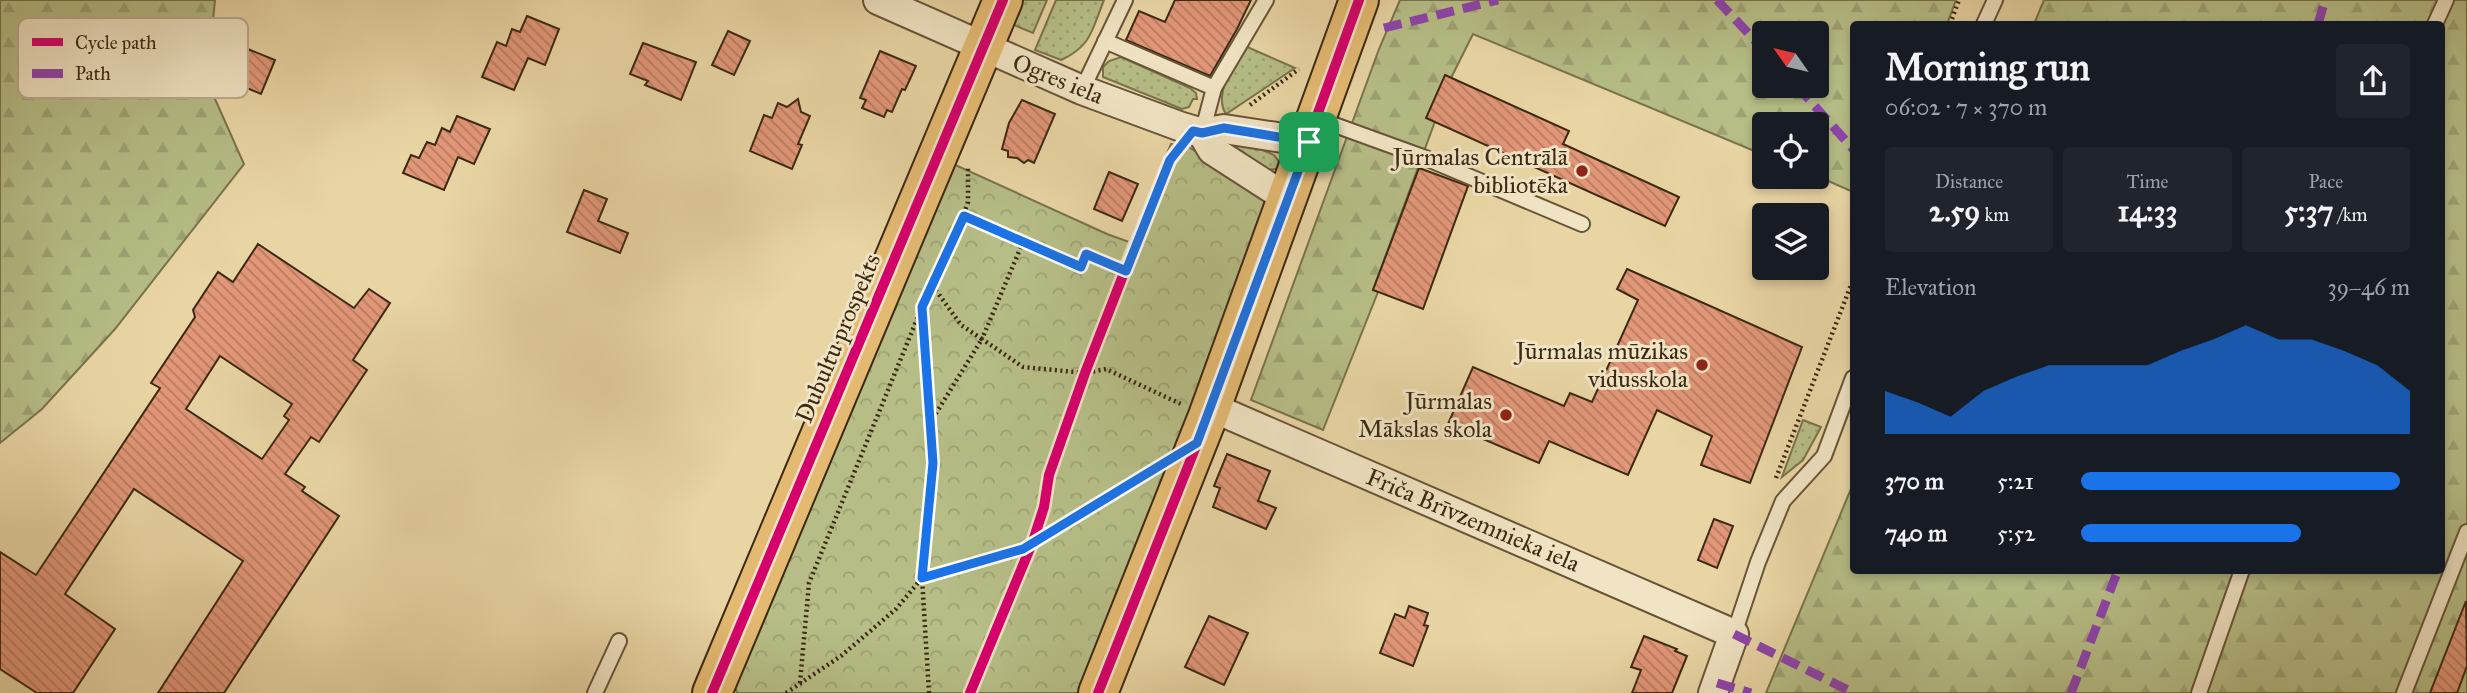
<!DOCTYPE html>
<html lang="en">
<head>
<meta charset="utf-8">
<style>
  :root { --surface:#171b24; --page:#20242c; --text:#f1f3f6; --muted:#9ea1a6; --accent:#1a73e8 }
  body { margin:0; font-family:"IM FELL Great Primer",serif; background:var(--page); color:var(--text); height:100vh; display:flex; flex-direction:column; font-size:26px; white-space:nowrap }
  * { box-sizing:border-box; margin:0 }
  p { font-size:23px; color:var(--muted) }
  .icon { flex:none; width:38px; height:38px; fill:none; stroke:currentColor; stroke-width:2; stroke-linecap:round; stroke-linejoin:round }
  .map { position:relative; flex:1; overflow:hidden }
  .sheet { position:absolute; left:1850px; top:21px; width:595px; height:553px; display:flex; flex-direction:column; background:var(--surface); border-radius:7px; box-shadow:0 4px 10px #0003 }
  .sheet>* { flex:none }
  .needle { width:46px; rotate:304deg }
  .tools { position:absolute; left:1752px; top:21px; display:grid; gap:14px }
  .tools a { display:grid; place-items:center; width:77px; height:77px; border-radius:7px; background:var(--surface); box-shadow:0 4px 10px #0003; font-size:35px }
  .pin { position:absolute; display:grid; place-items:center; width:60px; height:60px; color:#fff; margin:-30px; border-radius:14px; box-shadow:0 4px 10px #0006 }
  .round { display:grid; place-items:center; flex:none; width:74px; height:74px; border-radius:7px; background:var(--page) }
  .summary { display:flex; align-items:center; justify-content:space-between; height:119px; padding:0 35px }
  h1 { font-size:38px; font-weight:800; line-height:52px }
  .figures { display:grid; grid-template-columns:repeat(3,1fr); gap:10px; height:119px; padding:7px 35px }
  .figures div { display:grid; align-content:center; border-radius:7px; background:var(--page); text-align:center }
  .figures b { font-size:30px; font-weight:800 }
  .figures small { font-size:19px; font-weight:400 }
  .figures p { font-size:19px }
  .chart { height:196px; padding:14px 35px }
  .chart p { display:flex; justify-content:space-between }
  .chart svg { width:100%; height:126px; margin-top:7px; fill:var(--accent); opacity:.7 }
  ul { padding:0 35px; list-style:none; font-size:23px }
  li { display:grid; grid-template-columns:112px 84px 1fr; align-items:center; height:52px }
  li i { height:18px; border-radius:9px; background:var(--accent) }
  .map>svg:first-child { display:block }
  .grass { fill:url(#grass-dots); stroke:#79734c; stroke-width:2 }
  .forest { fill:url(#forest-firs); stroke:#79734c; stroke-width:2; fill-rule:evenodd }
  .park { fill:url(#park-crowns); stroke:#79734c; stroke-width:2 }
  .building { fill:url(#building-back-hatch); stroke:#3c2913; stroke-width:2; fill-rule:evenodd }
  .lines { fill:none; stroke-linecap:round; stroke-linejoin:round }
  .service-casing { stroke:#675437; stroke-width:18 }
  .minor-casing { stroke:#675437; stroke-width:32 }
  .primary-casing { stroke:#3c2913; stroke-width:42 }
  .path { stroke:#3c2913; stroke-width:4.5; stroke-dasharray:2 3.5; stroke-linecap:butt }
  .service { stroke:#f1e4c4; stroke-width:14 }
  .minor { stroke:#f1e4c4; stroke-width:28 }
  .primary { stroke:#e4ba72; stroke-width:38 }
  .quiet { stroke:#8e44ad; stroke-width:9; stroke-dasharray:18 9; stroke-linecap:butt }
  .cycleway-casing { stroke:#f1e4c4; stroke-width:15 }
  .cycleway { stroke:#d6006c; stroke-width:10 }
  .route-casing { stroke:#fff; stroke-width:14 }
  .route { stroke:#1a73e8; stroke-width:9 }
  .poi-dot { fill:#8f2418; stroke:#f1e4c4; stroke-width:2.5 }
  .labels { text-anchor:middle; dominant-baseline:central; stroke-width:6; stroke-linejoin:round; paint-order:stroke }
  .street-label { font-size:24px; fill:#3c2913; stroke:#f1e4c4 }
  .poi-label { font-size:24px; fill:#3c2913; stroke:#f1e4c4; text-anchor:end }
  .key { fill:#f1e4c4; stroke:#bbac8f; stroke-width:2 }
  .key-label { font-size:19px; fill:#3c2913 }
</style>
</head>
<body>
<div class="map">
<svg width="2467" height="693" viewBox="0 0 2467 693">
  <defs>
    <pattern id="grass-dots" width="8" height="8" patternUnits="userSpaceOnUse" patternTransform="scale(1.75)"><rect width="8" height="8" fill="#b6bd86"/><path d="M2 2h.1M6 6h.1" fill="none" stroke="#9da273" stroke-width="1.8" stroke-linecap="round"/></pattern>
    <pattern id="forest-firs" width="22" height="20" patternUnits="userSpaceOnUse" patternTransform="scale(1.75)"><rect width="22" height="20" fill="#b6bd86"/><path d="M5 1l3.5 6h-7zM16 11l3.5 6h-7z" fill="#9da273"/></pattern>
    <pattern id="park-crowns" width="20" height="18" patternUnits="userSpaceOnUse" patternTransform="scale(1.75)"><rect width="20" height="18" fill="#b6bd86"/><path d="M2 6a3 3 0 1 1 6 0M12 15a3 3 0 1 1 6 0" fill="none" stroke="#9da273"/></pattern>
    <pattern id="building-back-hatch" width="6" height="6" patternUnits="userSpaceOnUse" patternTransform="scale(1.75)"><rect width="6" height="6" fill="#e29778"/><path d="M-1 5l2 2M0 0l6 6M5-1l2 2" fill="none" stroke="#b87b61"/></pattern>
  </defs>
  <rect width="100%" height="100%" fill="#e9d5a4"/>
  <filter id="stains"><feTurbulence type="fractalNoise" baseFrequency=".00286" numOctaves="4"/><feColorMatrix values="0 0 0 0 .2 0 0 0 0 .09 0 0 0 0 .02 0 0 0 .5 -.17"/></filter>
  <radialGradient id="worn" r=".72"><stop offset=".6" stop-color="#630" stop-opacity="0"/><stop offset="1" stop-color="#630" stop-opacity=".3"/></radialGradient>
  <g class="grass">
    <path d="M1017,0H1047L1033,33L1007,22Z"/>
    <path d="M1056,0H1104C1092,29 1092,46 1061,60L1035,50Z"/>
    <path d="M1245,46L1295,68L1226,114C1213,95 1234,63 1245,46Z"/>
    <path d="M1121,57L1190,88L1196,93L1197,99H1193L1189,107L1182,109L1103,77V67L1109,61Z"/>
    <path d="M1225,134L1274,155L1280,163L1276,169L1263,170L1216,136Z"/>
    <path d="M1803,420L1821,427L1803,460L1782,477Z"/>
  </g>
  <g class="forest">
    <path d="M0,0H215L207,81L244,164L115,329L42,409L0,443Z"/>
    <path d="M1400,0H1956L1947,24H1853V192L1817,176L1816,124H1764V155L1473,34L1451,78L1373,290L1378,292L1323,430L1251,400L1379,49ZM1764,33H1816V86H1764Z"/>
    <path d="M2044,0H2467V693H1766L1853,484V570H2441V24H2034Z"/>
  </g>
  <path class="park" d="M1171,144L1187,146L1263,194L1271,213L1086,693H737L734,681L949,162L1107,234L1129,242Z"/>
  <g class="building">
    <path d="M1175,0H1251L1237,29L1210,76L1126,40L1139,11L1165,22Z"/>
    <path d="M527,16L559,29L545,65L528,58L514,90L482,77L497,42L506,46L512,29L520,32Z"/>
    <path d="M728,31L750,41L734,75L712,65Z"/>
    <path d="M643,43L696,62L681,100L645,85L648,81L630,74Z"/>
    <path d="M238,45L275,60L261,94L224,78Z"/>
    <path d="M880,51L916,66L905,90L902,89L892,112L887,110L884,117L862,108L866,100L860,98Z"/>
    <path d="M1445,75L1569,131L1563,144L1679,197L1665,226L1426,118Z"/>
    <path d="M798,99L801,112L810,116L798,144L802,145L792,169L750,151L764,115L772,118L778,103L787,107Z"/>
    <path d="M1022,100L1055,114L1034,163L1028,160L1024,163L1017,158L1008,157V151L1002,149L1009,123Z"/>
    <path d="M457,116L490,129L474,164L458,157L444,190L403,173L411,155L419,158L427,142L435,145L442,128L450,132Z"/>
    <path d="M1419,168L1468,186L1423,309L1373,290Z"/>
    <path d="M1109,172L1138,184L1122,221L1094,209Z"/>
    <path d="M584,190L607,199L598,221L628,233L620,253L567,232Z"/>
    <path d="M258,244L354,308L369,289L390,303L353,360L367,370L319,442L311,437L285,474L305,487L302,491L339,516L224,693H158L243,561L134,489L65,594L115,629L73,693H37L0,669V552L36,575L160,388L151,383L195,317L193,310L218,272L233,282ZM220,356L292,404L284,416L289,420L262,459L186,409Z"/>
    <path d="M1627,269L1802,347L1750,483L1701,465L1712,436L1657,410L1628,475L1549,441L1539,463L1448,424L1473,367L1564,406L1570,393L1592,402L1638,300L1617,289Z"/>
    <path d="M1227,454L1270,471L1258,501L1276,508L1266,529L1213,507L1220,488L1214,486Z"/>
    <path d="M1714,519L1733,526L1717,568L1698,560Z"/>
    <path d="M2466,601L2467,666L2457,693H2430Z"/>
    <path d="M1409,606L1428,613L1424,625L1428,626L1413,666L1380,653L1395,614L1405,618Z"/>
    <path d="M1209,616L1248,633L1224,685L1185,667Z"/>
    <path d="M1644,636L1677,649L1675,651L1687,656L1672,693H1632L1641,670L1631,667Z"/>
  </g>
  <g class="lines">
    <defs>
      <g id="service">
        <path d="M1984,24L1995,0"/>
        <path d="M2435,24L2446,0"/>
        <path d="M1105,41L1214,88"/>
        <path d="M1082,90L1125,0"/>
        <path d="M1318,119L1423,157L1582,224"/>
        <path d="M1202,133L1214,88L1266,0"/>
        <path d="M1734,634L1758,562L1783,501L1824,456L1853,378"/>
        <path d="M595,693L619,641"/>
        <path d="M2199,693L2242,570"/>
        <path d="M2404,693L2467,532"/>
      </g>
      <g id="minor">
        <path d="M878,0L1082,90L1179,126L1202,133L1224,129L1309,142"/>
        <path d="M1202,133L1212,150L1288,199"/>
        <path d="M1211,407L1734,634L1713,693"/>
      </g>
      <g id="primary">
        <path d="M712,693L1003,0"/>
        <path d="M1098,693L1208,416L1359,0"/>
      </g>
    </defs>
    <use href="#service" class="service-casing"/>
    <use href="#minor" class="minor-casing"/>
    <use href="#primary" class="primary-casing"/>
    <g class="path">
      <path d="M1950,24L1959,0"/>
      <path d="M1250,105L1299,69"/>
      <path d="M963,216L1081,267L1086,254L1126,271"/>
      <path d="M1023,242L982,339L1023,367L1085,373L1106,369L1181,404"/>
      <path d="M930,423L982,339L961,325L932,285"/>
      <path d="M1776,478L1853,280"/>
      <path d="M800,683L809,583L922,307L963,216L968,202V167"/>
      <path d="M786,693L841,656L896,609L922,578L933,463L922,311"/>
      <path d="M929,693L922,578L1023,549L1151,471"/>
    </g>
    <use href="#service" class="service"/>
    <use href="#minor" class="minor"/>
    <use href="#primary" class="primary"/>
    <g class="quiet">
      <path d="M1717,0L1764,50"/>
      <path d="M2318,24L2325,0"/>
      <path d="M1384,28L1498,0"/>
      <path d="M1797,86L1853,149"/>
      <path d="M1734,634L1854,693"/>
      <path d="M1717,683L1751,693"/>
      <path d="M2071,693L2118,570"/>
    </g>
    <defs>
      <g id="cycleway">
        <path d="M712,693L1003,0"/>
        <path d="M970,693L1033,541L1044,507L1049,475L1085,373L1136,242L1170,160L1193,131"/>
        <path d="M1098,693L1208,416L1359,0"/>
      </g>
    </defs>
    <use href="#cycleway" class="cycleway-casing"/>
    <use href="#cycleway" class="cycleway"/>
  </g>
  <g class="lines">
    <defs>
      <path id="route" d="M1224,128L1309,142L1197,443L1023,549L922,578L933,463L922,307L964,216L1081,267L1086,254L1126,271L1170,160L1193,131L1202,133Z"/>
    </defs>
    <use href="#route" class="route-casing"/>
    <use href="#route" class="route"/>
  </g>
  <g class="poi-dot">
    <circle cx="1582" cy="171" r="7"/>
    <circle cx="1702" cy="365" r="7"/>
    <circle cx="1506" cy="415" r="7"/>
  </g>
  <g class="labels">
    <g class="street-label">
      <text transform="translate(1058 79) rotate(22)">Ogres iela</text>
      <text transform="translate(838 338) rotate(-67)">Dubultu prospekts</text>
      <text transform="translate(1473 520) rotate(23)">Friča Brīvzemnieka iela</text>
    </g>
    <g class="poi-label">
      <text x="1568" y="157">Jūrmalas Centrālā<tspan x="1568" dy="28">bibliotēka</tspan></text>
      <text x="1688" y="351">Jūrmalas mūzikas<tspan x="1688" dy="28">vidusskola</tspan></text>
      <text x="1492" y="401">Jūrmalas<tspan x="1492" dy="28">Mākslas skola</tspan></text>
    </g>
  </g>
  <rect x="18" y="18" width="230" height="80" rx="10" class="key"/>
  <rect x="32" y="38" width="31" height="8" fill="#d6006c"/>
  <rect x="32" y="69" width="31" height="9" fill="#8e44ad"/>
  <g class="key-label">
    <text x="75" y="49">Cycle path</text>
    <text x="75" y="80">Path</text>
  </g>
  <rect width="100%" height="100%" filter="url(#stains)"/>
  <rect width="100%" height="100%" fill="url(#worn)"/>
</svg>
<div class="tools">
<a><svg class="needle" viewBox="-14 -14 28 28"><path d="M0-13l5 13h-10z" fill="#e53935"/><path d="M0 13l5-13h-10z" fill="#9ea1a6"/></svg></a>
<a><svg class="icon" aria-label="locate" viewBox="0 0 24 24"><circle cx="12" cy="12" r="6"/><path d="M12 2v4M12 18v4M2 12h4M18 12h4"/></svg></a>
<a><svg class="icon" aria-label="layers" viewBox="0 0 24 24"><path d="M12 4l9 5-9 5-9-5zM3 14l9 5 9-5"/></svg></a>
</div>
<div class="pin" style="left:1309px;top:142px;background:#1e9e55"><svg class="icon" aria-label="arrive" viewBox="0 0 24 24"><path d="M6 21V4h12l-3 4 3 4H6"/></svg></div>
<section class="sheet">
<div class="summary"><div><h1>Morning run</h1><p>06:02 · 7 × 370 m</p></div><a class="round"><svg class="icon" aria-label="share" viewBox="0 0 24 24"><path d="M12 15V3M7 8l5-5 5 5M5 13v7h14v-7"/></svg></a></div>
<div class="figures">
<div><p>Distance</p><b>2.59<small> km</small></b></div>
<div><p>Time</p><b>14:33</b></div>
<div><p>Pace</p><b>5:37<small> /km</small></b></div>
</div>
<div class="chart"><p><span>Elevation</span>39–46 m</p>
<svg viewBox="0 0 160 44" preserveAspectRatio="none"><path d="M0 44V29L10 33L20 38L30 29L40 24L50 20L60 20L70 20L80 20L90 15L100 11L110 6L120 11L130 11L140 15L150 20L160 29V44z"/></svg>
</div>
<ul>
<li><b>370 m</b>5:21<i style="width:97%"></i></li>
<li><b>740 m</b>5:52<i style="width:67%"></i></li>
</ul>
</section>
</div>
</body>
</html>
